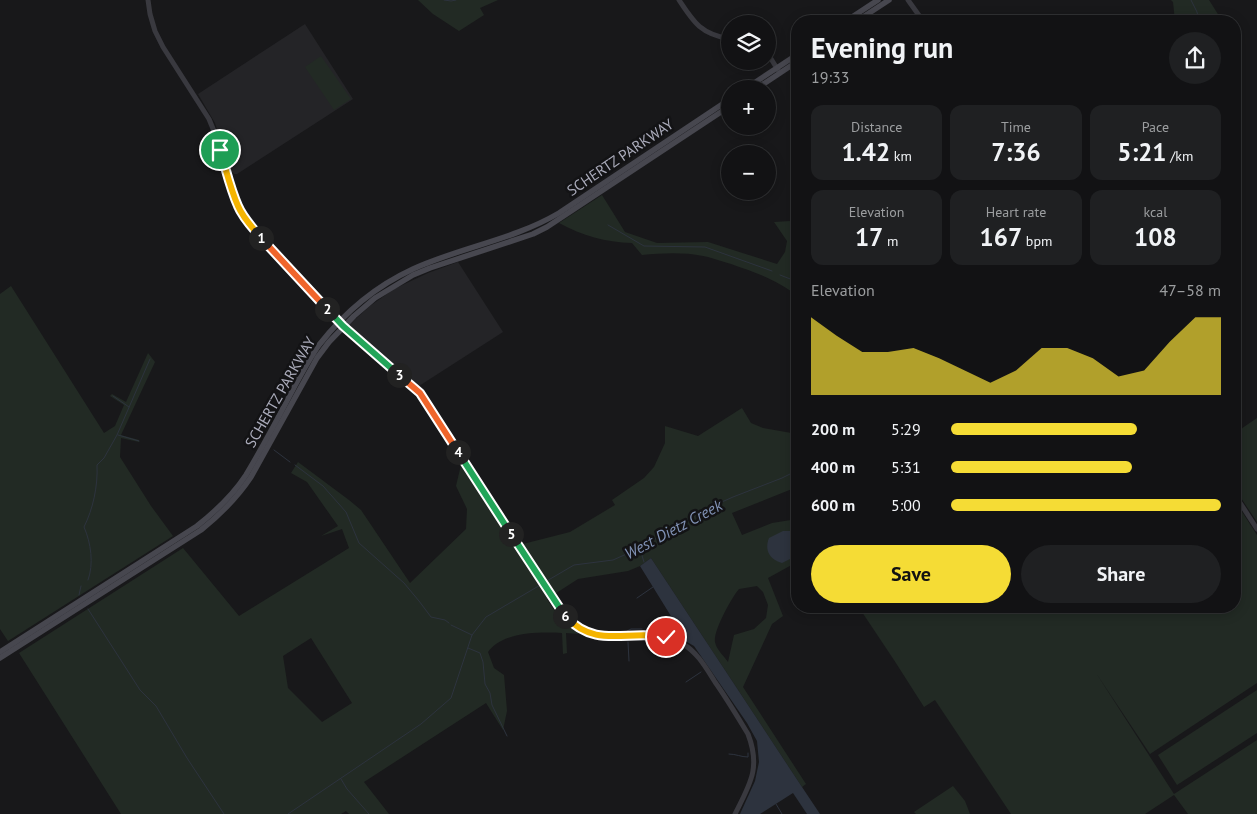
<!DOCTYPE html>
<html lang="en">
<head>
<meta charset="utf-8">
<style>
  :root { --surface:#121214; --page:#1f2022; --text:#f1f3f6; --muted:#9c9ea0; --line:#313234; --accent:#f5dc35 }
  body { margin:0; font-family:"PT Sans",sans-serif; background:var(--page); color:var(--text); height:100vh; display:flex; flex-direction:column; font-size:19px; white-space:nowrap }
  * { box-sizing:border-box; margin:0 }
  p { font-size:16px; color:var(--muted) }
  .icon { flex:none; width:28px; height:28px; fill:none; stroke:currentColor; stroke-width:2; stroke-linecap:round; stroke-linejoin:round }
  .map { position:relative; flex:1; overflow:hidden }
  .details { position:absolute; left:791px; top:15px; width:450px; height:598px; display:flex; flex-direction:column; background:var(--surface); border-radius:20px; box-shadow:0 2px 12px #0003,0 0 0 1px var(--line) }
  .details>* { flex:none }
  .buttons { position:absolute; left:721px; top:15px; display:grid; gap:10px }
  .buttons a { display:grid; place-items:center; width:55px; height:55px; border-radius:50%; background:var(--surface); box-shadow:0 2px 12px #0003,0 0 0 1px var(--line); font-size:25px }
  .pin { position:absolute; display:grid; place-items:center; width:42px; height:42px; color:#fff; margin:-21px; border:2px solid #fff; border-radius:50%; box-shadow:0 1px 5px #0007 }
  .km { position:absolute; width:25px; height:25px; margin:-12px; border-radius:50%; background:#222; color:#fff; font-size:14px; line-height:25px; text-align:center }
  .round { display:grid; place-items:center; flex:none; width:52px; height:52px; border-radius:26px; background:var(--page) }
  .summary { display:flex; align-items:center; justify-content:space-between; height:85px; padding:0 20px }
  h1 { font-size:28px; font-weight:700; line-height:38px }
  .metrics { display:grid; grid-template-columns:repeat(3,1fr); gap:8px; height:85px; padding:5px 20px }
  .metrics div { display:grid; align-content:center; border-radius:12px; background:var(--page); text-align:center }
  .metrics b { font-size:25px; font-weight:700 }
  .metrics small { font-size:14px; font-weight:400 }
  .metrics p { font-size:14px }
  .chart { height:140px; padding:10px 20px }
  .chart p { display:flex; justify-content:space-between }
  .chart svg { width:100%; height:90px; margin-top:5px; fill:var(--accent); opacity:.7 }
  .cta { display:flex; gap:10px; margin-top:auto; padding:10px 20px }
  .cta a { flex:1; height:58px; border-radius:30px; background:var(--accent); color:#111; font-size:20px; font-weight:700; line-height:58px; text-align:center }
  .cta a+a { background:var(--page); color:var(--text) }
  ul { padding:0 20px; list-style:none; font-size:16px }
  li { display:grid; grid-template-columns:80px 60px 1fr; align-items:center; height:38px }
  li i { height:12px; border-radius:6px; background:var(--accent) }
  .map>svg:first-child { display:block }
  .built { fill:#242427 }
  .green { fill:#222a24; fill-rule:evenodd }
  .water { fill:#2d333e }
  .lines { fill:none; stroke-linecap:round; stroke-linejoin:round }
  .stream { stroke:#2d333e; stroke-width:1 }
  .tertiary { stroke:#39393f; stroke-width:5 }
  .secondary { stroke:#47474f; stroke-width:5.5 }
  .split-1-casing { stroke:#fff; stroke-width:10 }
  .split-2-casing { stroke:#fff; stroke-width:10 }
  .split-3-casing { stroke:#fff; stroke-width:10 }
  .split-4-casing { stroke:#fff; stroke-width:10 }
  .split-5-casing { stroke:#fff; stroke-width:10 }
  .split-6-casing { stroke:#fff; stroke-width:10 }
  .split-7-casing { stroke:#fff; stroke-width:10 }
  .split-1 { stroke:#f5b400; stroke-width:6 }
  .split-2 { stroke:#f0652b; stroke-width:6 }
  .split-3 { stroke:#22a559; stroke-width:6 }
  .split-4 { stroke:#f0652b; stroke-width:6 }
  .split-5 { stroke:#22a559; stroke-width:6 }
  .split-6 { stroke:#22a559; stroke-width:6 }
  .split-7 { stroke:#f5b400; stroke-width:6 }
  .labels { text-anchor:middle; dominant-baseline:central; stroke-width:5; stroke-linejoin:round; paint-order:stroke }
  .street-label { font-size:15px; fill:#aaabba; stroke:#131315 }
  .water-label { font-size:16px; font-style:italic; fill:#8192b5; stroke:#131315 }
</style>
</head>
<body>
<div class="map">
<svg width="1257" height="814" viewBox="0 0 1257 814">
  <rect width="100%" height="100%" fill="#18181a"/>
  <g class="built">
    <path d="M305,24L353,99L237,174H234L231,171L215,123L198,94Z"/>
    <path d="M458,262L503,332L419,386L352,328L350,324L370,306L394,289L428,273Z"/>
  </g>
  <g class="green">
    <path d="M418,0H498L480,8L484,15L459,31L433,14Z"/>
    <path d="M1171,0H1209L1221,19V21H1175L1173,2Z"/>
    <path d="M321,56L351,99L334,110L305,67Z"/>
    <path d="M602,195L625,232L657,243L708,242L777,264L785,252L787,241L774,222L790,221L796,238H797V296C778,280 754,272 731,264C723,262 716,259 708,257C687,252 664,253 642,255L632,243C605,242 583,236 559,223Z"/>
    <path d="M11,286L104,433L115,426L124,405L110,396L112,394L126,402L148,353L155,362L121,435L139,440V442L121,438L120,457L151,506L173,536L8,641L0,629V294Z"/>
    <path d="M742,408L751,423L763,428L797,434V499L792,489L732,513L742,535L772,523L797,519V562L768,578L783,616L772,624L743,687L806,784L802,787L651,558L640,566L628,571L578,579L547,599C555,613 565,624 579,634L566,633L567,653L563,654L562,633C542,632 513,632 496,644C493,646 490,649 488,652L494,668L504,675L507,711L503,730L486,703L364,782L389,814H349L346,811L341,814H121L19,653L183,548L239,616L349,548L342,529L321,536L338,526L307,482L291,473L298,462L349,500L361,510L410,583L466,529L467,509L456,486L461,465L515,546L570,532L615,505L612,500L644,478L654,467L665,443V426L698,436ZM757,586L763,592L768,605L766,618L754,629L734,635L728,662C724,656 716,649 715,642C713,631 732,597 739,589ZM311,638L352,703L322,722L288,688L283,656Z"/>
    <path d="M1257,418V522L1235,489V433Z"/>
    <path d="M1235,501L1257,535V683L1150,754L1096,673L1174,794L1257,740V814H1188L1174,795L1145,814H1011L935,700L924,707L894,660L858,606H1235Z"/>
    <path d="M1257,690V733L1177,785L1158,755Z"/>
    <path d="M953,786L965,801L970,814H916L914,812Z"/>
  </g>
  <g class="water">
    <path d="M783,531H792L797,533L798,555L782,563C770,560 764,550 769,538Z"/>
    <path d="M651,558L802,787L820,814H807L793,793L760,814H740L755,781L759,762L757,741L747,723L694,646L687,642L640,566Z"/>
  </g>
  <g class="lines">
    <g class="stream">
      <path d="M444,0L451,1L456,0"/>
      <path d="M1191,0L1197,12L1199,21"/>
      <path d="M608,225L644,246L705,247L772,271"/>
      <path d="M780,275L798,282"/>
      <path d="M113,396L129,407"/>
      <path d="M118,435L139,441"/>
      <path d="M274,450L290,462"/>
      <path d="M295,465L323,486L346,512L359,543L404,583L419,601L431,617L445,620L449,623"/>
      <path d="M640,549L644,562"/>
      <path d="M88,580C94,564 91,543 84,527C93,509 98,486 97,465L104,458L117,435L150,359"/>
      <path d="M545,582L574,565L613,560L640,548L706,509L733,497L782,478L798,470"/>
      <path d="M79,595L81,586"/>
      <path d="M637,598L653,587"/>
      <path d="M88,609L140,690L156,706L187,758L224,814"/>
      <path d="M451,625L472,635"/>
      <path d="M655,628L670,630L678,625"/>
      <path d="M627,631L631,629H642"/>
      <path d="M628,642L629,661"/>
      <path d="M468,648L480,653L483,662L485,684L490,693L492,705L507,736"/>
      <path d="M686,682L701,672"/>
      <path d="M729,754C736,754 741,757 748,757V753"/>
      <path d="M341,779L347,789L369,814"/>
      <path d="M776,804L782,814"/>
      <path d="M288,814L421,724L451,698L472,635L486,617L542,584"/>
    </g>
    <g class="tertiary">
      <path d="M148,0L150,14L155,31L163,47L209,119L216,136L239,207L250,225L269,248L343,326L419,393L562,613C572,623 583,633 597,635C628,642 652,627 683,644C698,653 706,668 715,682C727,699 737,716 748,734C761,768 750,784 735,814"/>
      <path d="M679,0C694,23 701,34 730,39"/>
      <path d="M908,0L923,21"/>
      <path d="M768,54L778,70"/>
      <path d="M1235,495L1257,529"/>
    </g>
    <g class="secondary">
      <path d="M846,21L878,0"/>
      <path d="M857,21L889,0"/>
      <path d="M745,89L798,54"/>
      <path d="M756,89L798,61"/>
      <path d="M0,652L197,526C216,511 233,495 246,475C262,448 276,422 290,395C299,378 308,361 319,345C344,313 376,286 413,269C461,247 513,240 559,213L730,99"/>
      <path d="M0,658L201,530C221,514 237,498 251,477L317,358L329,342L354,316L375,298L413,275L430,268L533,234L547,227L730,106"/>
    </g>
  </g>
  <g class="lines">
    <defs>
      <path id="split-1" d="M220,150C226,169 230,188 238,206C243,218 253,228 261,238"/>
      <path id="split-2" d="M261,238L327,309"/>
      <path id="split-3" d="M327,309L343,326L399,375"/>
      <path id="split-4" d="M399,375L420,393L458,452"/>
      <path id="split-5" d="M458,452L511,534"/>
      <path id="split-6" d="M511,534L565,616"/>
      <path id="split-7" d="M565,616C597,650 627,629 666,637"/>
    </defs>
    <use href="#split-1" class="split-1-casing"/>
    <use href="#split-2" class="split-2-casing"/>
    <use href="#split-3" class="split-3-casing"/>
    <use href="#split-4" class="split-4-casing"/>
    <use href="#split-5" class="split-5-casing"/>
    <use href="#split-6" class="split-6-casing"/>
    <use href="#split-7" class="split-7-casing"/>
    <use href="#split-1" class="split-1"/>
    <use href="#split-2" class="split-2"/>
    <use href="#split-3" class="split-3"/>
    <use href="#split-4" class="split-4"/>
    <use href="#split-5" class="split-5"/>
    <use href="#split-6" class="split-6"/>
    <use href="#split-7" class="split-7"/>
  </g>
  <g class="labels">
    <g class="street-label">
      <text transform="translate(620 157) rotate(-34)">SCHERTZ PARKWAY</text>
      <text transform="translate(280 392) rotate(-60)">SCHERTZ PARKWAY</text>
    </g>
    <g class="water-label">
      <text transform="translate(673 529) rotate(-28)">West Dietz Creek</text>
    </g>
  </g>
</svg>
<div class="buttons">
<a><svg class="icon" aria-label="layers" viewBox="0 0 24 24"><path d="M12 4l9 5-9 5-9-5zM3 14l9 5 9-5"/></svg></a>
<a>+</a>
<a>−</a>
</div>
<div class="pin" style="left:220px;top:150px;background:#1e9e55"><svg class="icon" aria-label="arrive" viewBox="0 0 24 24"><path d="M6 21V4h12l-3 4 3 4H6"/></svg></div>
<div class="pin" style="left:666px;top:637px;background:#d93025"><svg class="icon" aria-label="check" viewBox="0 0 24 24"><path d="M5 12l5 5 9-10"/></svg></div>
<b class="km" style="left:261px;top:238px">1</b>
<b class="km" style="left:327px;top:309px">2</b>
<b class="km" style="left:399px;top:375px">3</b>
<b class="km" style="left:458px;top:452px">4</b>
<b class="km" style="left:511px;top:534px">5</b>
<b class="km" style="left:565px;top:616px">6</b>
<section class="details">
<div class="summary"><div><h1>Evening run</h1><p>19:33</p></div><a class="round"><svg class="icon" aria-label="share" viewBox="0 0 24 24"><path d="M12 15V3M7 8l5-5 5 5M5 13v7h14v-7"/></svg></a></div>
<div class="metrics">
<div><p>Distance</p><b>1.42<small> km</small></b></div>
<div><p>Time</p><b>7:36</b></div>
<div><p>Pace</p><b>5:21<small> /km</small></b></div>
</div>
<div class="metrics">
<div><p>Elevation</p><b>17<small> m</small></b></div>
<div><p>Heart rate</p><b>167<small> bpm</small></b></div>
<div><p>kcal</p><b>108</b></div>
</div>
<div class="chart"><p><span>Elevation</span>47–58 m</p>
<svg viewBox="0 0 160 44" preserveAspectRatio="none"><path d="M0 44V6L10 15L20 23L30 23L40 21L50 26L60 32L70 38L80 32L90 21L100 21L110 26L120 35L130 32L140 18L150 6L160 6V44z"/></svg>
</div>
<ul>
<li><b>200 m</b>5:29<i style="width:69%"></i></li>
<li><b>400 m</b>5:31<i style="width:67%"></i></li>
<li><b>600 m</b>5:00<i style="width:100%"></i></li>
</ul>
<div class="cta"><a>Save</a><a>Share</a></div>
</section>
</div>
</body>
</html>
